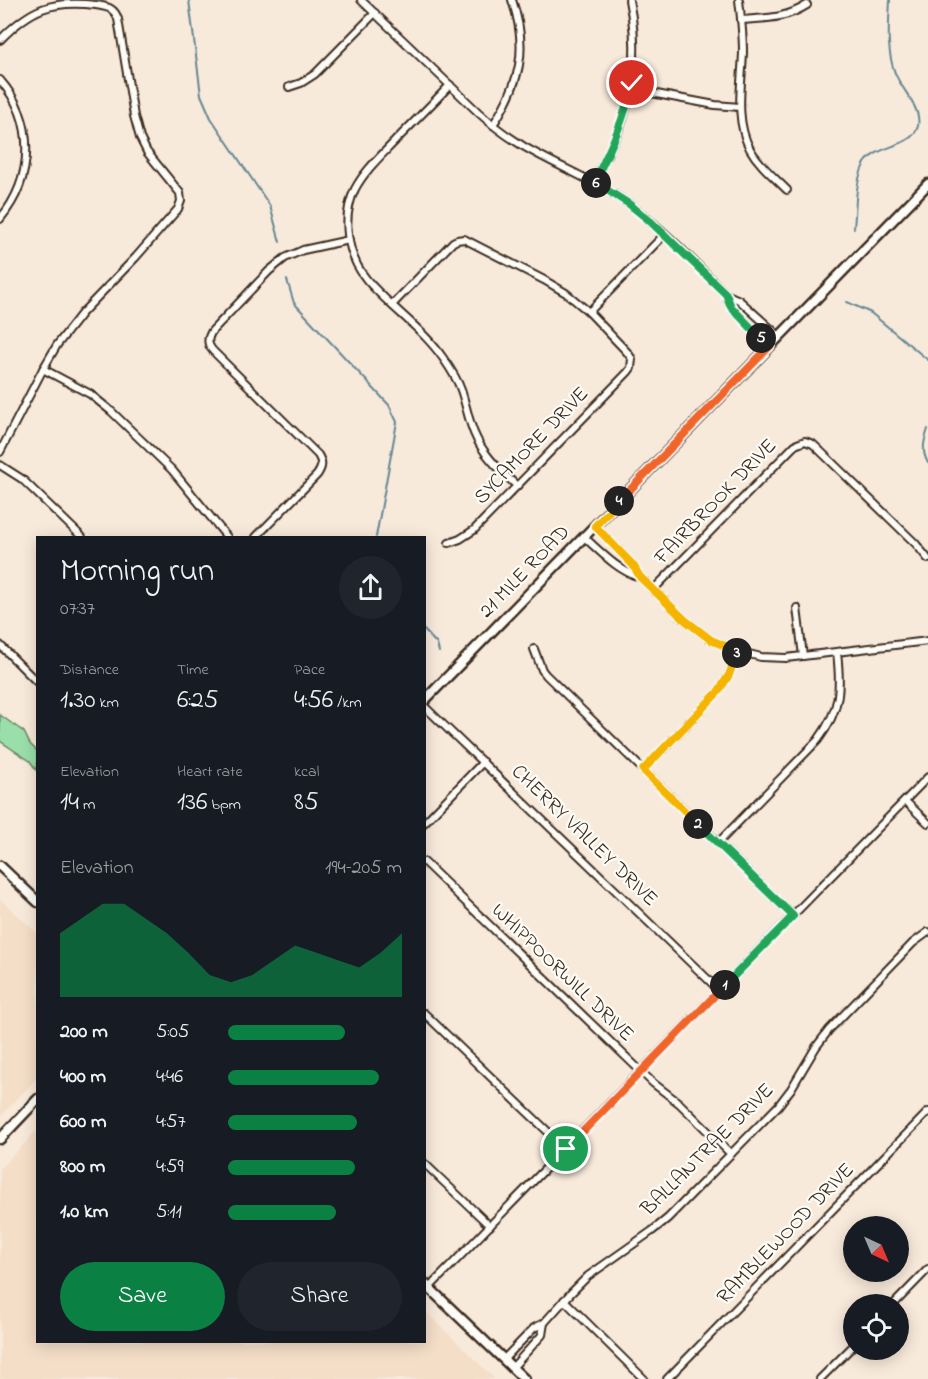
<!DOCTYPE html>
<html lang="en">
<head>
<meta charset="utf-8">
<style>
  :root { --surface:#171b24; --page:#20242c; --text:#f1f3f6; --muted:#9ea1a6; --accent:#0b8043 }
  body { margin:0; font-family:"Indie Flower",sans-serif; background:var(--page); color:var(--text); height:100vh; display:flex; flex-direction:column; font-size:22px; white-space:nowrap }
  * { box-sizing:border-box; margin:0 }
  p { font-size:20px; color:var(--muted) }
  .icon { flex:none; width:33px; height:33px; fill:none; stroke:currentColor; stroke-width:2; stroke-linecap:round; stroke-linejoin:round }
  .map { position:relative; flex:1; overflow:hidden }
  .sheet { position:absolute; left:36px; top:536px; width:390px; height:807px; display:flex; flex-direction:column; background:var(--surface); border-radius:0px; box-shadow:0 3px 15px #0003 }
  .sheet>* { flex:none }
  .needle { width:39px; rotate:136deg }
  .controls { position:absolute; left:843px; top:1216px; display:grid; gap:12px }
  .controls a { display:grid; place-items:center; width:66px; height:66px; border-radius:50%; background:var(--surface); box-shadow:0 3px 15px #0003; font-size:30px }
  .pin { position:absolute; display:grid; place-items:center; width:51px; height:51px; color:#fff; margin:-26px; border:3px solid #fff; border-radius:50%; box-shadow:0 2px 6px #0007 }
  .km { position:absolute; width:30px; height:30px; margin:-15px; border-radius:50%; background:#222; color:#fff; font-size:16px; line-height:30px; text-align:center }
  .round { display:grid; place-items:center; flex:none; width:63px; height:63px; border-radius:32px; background:var(--page) }
  .summary { display:flex; align-items:center; justify-content:space-between; height:102px; padding:0 24px }
  h1 { font-size:33px; font-weight:600; line-height:45px }
  .figures { display:grid; grid-template-columns:repeat(3,1fr); gap:9px; height:102px; padding:6px 24px }
  .figures div { display:grid; align-content:center }
  .figures b { font-size:26px; font-weight:600 }
  .figures small { font-size:16px; font-weight:400 }
  .figures p { font-size:16px }
  .chart { height:168px; padding:12px 24px }
  .chart p { display:flex; justify-content:space-between }
  .chart svg { width:100%; height:108px; margin-top:6px; fill:var(--accent); opacity:.7 }
  .button { display:flex; gap:12px; margin-top:auto; padding:12px 24px }
  .button a { flex:1; height:69px; border-radius:36px; background:var(--accent); color:#fff; font-size:24px; font-weight:600; line-height:69px; text-align:center }
  .button a+a { background:var(--page); color:var(--text) }
  ul { padding:0 24px; list-style:none; font-size:20px }
  li { display:grid; grid-template-columns:96px 72px 1fr; align-items:center; height:45px }
  li i { height:15px; border-radius:8px; background:var(--accent) }
  .map>svg:first-child { display:block }
  .built { fill:#f4dec8 }
  .green { fill:#9adfab; stroke:#6a8464; stroke-width:1.5 }
  .lines { fill:none; stroke-linecap:round; stroke-linejoin:round }
  .stream { stroke:#658793; stroke-width:2 }
  .minor-casing { stroke:#3b2a1e; stroke-width:10 }
  .tertiary-casing { stroke:#3b2a1e; stroke-width:13 }
  .minor { stroke:#fdfcf7; stroke-width:6 }
  .tertiary { stroke:#fdfcf7; stroke-width:8 }
  .split-1-casing { stroke:#fff; stroke-width:12 }
  .split-2-casing { stroke:#fff; stroke-width:12 }
  .split-3-casing { stroke:#fff; stroke-width:12 }
  .split-4-casing { stroke:#fff; stroke-width:12 }
  .split-5-casing { stroke:#fff; stroke-width:12 }
  .split-6-casing { stroke:#fff; stroke-width:12 }
  .split-7-casing { stroke:#fff; stroke-width:12 }
  .split-1 { stroke:#f0652b; stroke-width:8 }
  .split-2 { stroke:#22a559; stroke-width:8 }
  .split-3 { stroke:#f5b400; stroke-width:8 }
  .split-4 { stroke:#f5b400; stroke-width:8 }
  .split-5 { stroke:#f0652b; stroke-width:8 }
  .split-6 { stroke:#22a559; stroke-width:8 }
  .split-7 { stroke:#22a559; stroke-width:8 }
  .labels { text-anchor:middle; dominant-baseline:central; stroke-width:4.5; stroke-linejoin:round; paint-order:stroke }
  .street-label { font-size:21px; fill:#3b2a1e; stroke:#fdfcf7 }
</style>
</head>
<body>
<div class="map">
<svg width="928" height="1379" viewBox="0 0 928 1379">
  <rect width="100%" height="100%" fill="#f8eadb"/>
  <filter id="ink" filterUnits="userSpaceOnUse"><feTurbulence type="fractalNoise" baseFrequency=".0167" numOctaves="2"/><feDisplacementMap in="SourceGraphic" scale="12" xChannelSelector="R" yChannelSelector="G"/><feConvolveMatrix kernelMatrix="1 2 1 2 8 2 1 2 1" color-interpolation-filters="sRGB"/></filter>
  <g filter="url(#ink)">
    <g class="built">
      <path d="M0,899L38,934L37,1078L1,1116Z"/>
      <path d="M37,1130L38,1341H424L425,1311L495,1379H0V1169Z"/>
    </g>
    <path class="green" d="M0,715L24,732L30,744L37,751V771L30,761L0,741Z"/>
    <g class="lines">
      <g class="stream">
        <path d="M189,0L201,95L211,118L270,206L280,242"/>
        <path d="M854,228C856,209 855,187 862,169C871,143 912,150 918,126C922,108 901,89 895,73C886,51 889,23 890,0"/>
        <path d="M287,280L294,303L389,405L397,422L376,537"/>
        <path d="M847,302L871,313L928,360"/>
        <path d="M928,429C924,441 921,451 928,463"/>
        <path d="M424,630L437,644L439,652"/>
      </g>
      <defs>
        <g id="minor">
          <path d="M361,0L479,113C492,125 507,136 523,146C555,165 589,178 620,198C660,224 693,261 726,294L731,307L770,346"/>
          <path d="M739,0C741,17 743,34 743,52C742,84 734,119 750,149C759,165 774,177 787,190"/>
          <path d="M741,20C767,18 785,19 807,5"/>
          <path d="M0,40C31,8 52,0 96,5C107,7 114,7 118,19L134,116L140,138L147,152L180,193L181,201L178,209L136,257L82,313L57,345L43,369L0,452"/>
          <path d="M0,80C36,121 34,178 0,219"/>
          <path d="M450,85C432,104 414,122 396,140C381,156 365,170 355,189C341,218 347,256 367,280C390,307 422,328 443,358C450,368 457,378 461,390C466,404 468,419 474,433C483,455 500,470 517,486"/>
          <path d="M289,87L301,83L315,74L375,13"/>
          <path d="M630,89L715,105L740,107"/>
          <path d="M493,125C520,83 529,49 512,0"/>
          <path d="M593,182C604,162 615,141 623,119C636,81 637,39 629,0"/>
          <path d="M726,294L739,300L779,336"/>
          <path d="M392,305L453,242L457,240L464,239L544,280L566,293L589,312L627,352L632,359L631,368L628,372L474,530L460,539L449,543"/>
          <path d="M589,312L665,234"/>
          <path d="M43,369L90,394L111,411L172,470L227,537"/>
          <path d="M0,465L22,479L82,537"/>
          <path d="M595,526L633,565L640,577L685,620L711,640L737,651L761,657L786,658L928,641"/>
          <path d="M256,537L317,475C322,468 323,463 318,455L213,351C207,344 207,339 212,331L269,271L285,258L303,250L349,240"/>
          <path d="M584,537C601,552 617,570 639,577"/>
          <path d="M653,590L795,445L805,441L813,444L916,544L928,559"/>
          <path d="M797,608L803,656"/>
          <path d="M0,645L38,683"/>
          <path d="M534,649L542,670L546,675L793,916"/>
          <path d="M424,706L720,991"/>
          <path d="M643,770L718,692L729,675L737,651"/>
          <path d="M905,801L928,823"/>
          <path d="M424,823L483,762"/>
          <path d="M718,843L818,740C841,709 841,688 837,652"/>
          <path d="M424,862L653,1083L679,1103L731,1154"/>
          <path d="M424,1013L566,1149"/>
          <path d="M424,1163L490,1226"/>
          <path d="M429,1288L928,777"/>
          <path d="M564,1300L644,1379"/>
          <path d="M893,1305L928,1269"/>
          <path d="M504,1359L534,1328L544,1323L570,1294L588,1276L652,1231L668,1218L778,1106L791,1089L816,1047L829,1030L913,943L928,932"/>
          <path d="M512,1368L542,1335L544,1323"/>
          <path d="M667,1379L928,1112"/>
          <path d="M820,1379L854,1345"/>
        </g>
        <g id="tertiary">
          <path d="M424,701L928,184"/>
          <path d="M0,866L38,902"/>
          <path d="M0,1139L38,1099"/>
          <path d="M424,1283L524,1379"/>
        </g>
      </defs>
      <use href="#minor" class="minor-casing"/>
      <use href="#tertiary" class="tertiary-casing"/>
      <use href="#minor" class="minor"/>
      <use href="#tertiary" class="tertiary"/>
    </g>
  </g>
  <g class="lines" filter="url(#ink)">
    <defs>
      <path id="split-1" d="M566,1149L725,985"/>
      <path id="split-2" d="M698,824L793,916L725,985"/>
      <path id="split-3" d="M698,824L643,770L718,692L729,675L737,653"/>
      <path id="split-4" d="M619,501L595,526L633,565L640,577L685,620L711,640L737,651V653"/>
      <path id="split-5" d="M619,501L770,346L761,338"/>
      <path id="split-6" d="M596,183L629,204L650,221L726,294L731,307L761,338"/>
      <path id="split-7" d="M596,183L594,182C610,150 625,119 632,83"/>
    </defs>
    <use href="#split-1" class="split-1-casing"/>
    <use href="#split-2" class="split-2-casing"/>
    <use href="#split-3" class="split-3-casing"/>
    <use href="#split-4" class="split-4-casing"/>
    <use href="#split-5" class="split-5-casing"/>
    <use href="#split-6" class="split-6-casing"/>
    <use href="#split-7" class="split-7-casing"/>
    <use href="#split-1" class="split-1"/>
    <use href="#split-2" class="split-2"/>
    <use href="#split-3" class="split-3"/>
    <use href="#split-4" class="split-4"/>
    <use href="#split-5" class="split-5"/>
    <use href="#split-6" class="split-6"/>
    <use href="#split-7" class="split-7"/>
  </g>
  <g class="labels">
    <g class="street-label">
      <text transform="translate(532 446) rotate(-46)">SYCAMORE DRIVE</text>
      <text transform="translate(716 502) rotate(-46)">FAIRBROOK DRIVE</text>
      <text transform="translate(525 572) rotate(-46)">21 MILE ROAD</text>
      <text transform="translate(584 836) rotate(44)">CHERRY VALLEY DRIVE</text>
      <text transform="translate(562 973) rotate(44)">WHIPPOORWILL DRIVE</text>
      <text transform="translate(708 1150) rotate(-45)">BALLANTRAE DRIVE</text>
      <text transform="translate(786 1234) rotate(-46)">RAMBLEWOOD DRIVE</text>
    </g>
  </g>
</svg>
<div class="controls">
<a><svg class="needle" viewBox="-14 -14 28 28"><path d="M0-13l5 13h-10z" fill="#e53935"/><path d="M0 13l5-13h-10z" fill="#9ea1a6"/></svg></a>
<a><svg class="icon" aria-label="locate" viewBox="0 0 24 24"><circle cx="12" cy="12" r="6"/><path d="M12 2v4M12 18v4M2 12h4M18 12h4"/></svg></a>
</div>
<div class="pin" style="left:566px;top:1149px;background:#1e9e55"><svg class="icon" aria-label="arrive" viewBox="0 0 24 24"><path d="M6 21V4h12l-3 4 3 4H6"/></svg></div>
<div class="pin" style="left:632px;top:83px;background:#d93025"><svg class="icon" aria-label="check" viewBox="0 0 24 24"><path d="M5 12l5 5 9-10"/></svg></div>
<b class="km" style="left:725px;top:985px">1</b>
<b class="km" style="left:698px;top:824px">2</b>
<b class="km" style="left:737px;top:653px">3</b>
<b class="km" style="left:619px;top:501px">4</b>
<b class="km" style="left:761px;top:338px">5</b>
<b class="km" style="left:596px;top:183px">6</b>
<section class="sheet">
<div class="summary"><div><h1>Morning run</h1><p>07:37</p></div><a class="round"><svg class="icon" aria-label="share" viewBox="0 0 24 24"><path d="M12 15V3M7 8l5-5 5 5M5 13v7h14v-7"/></svg></a></div>
<div class="figures">
<div><p>Distance</p><b>1.30<small> km</small></b></div>
<div><p>Time</p><b>6:25</b></div>
<div><p>Pace</p><b>4:56<small> /km</small></b></div>
</div>
<div class="figures">
<div><p>Elevation</p><b>14<small> m</small></b></div>
<div><p>Heart rate</p><b>136<small> bpm</small></b></div>
<div><p>kcal</p><b>85</b></div>
</div>
<div class="chart"><p><span>Elevation</span>194–205 m</p>
<svg viewBox="0 0 160 44" preserveAspectRatio="none"><path d="M0 44V18L10 12L20 6L30 6L40 12L50 18L60 26L70 35L80 38L90 35L100 29L110 23L120 26L130 29L140 32L150 26L160 18V44z"/></svg>
</div>
<ul>
<li><b>200 m</b>5:05<i style="width:67%"></i></li>
<li><b>400 m</b>4:46<i style="width:87%"></i></li>
<li><b>600 m</b>4:57<i style="width:74%"></i></li>
<li><b>800 m</b>4:59<i style="width:73%"></i></li>
<li><b>1.0 km</b>5:11<i style="width:62%"></i></li>
</ul>
<div class="button"><a>Save</a><a>Share</a></div>
</section>
</div>
</body>
</html>
